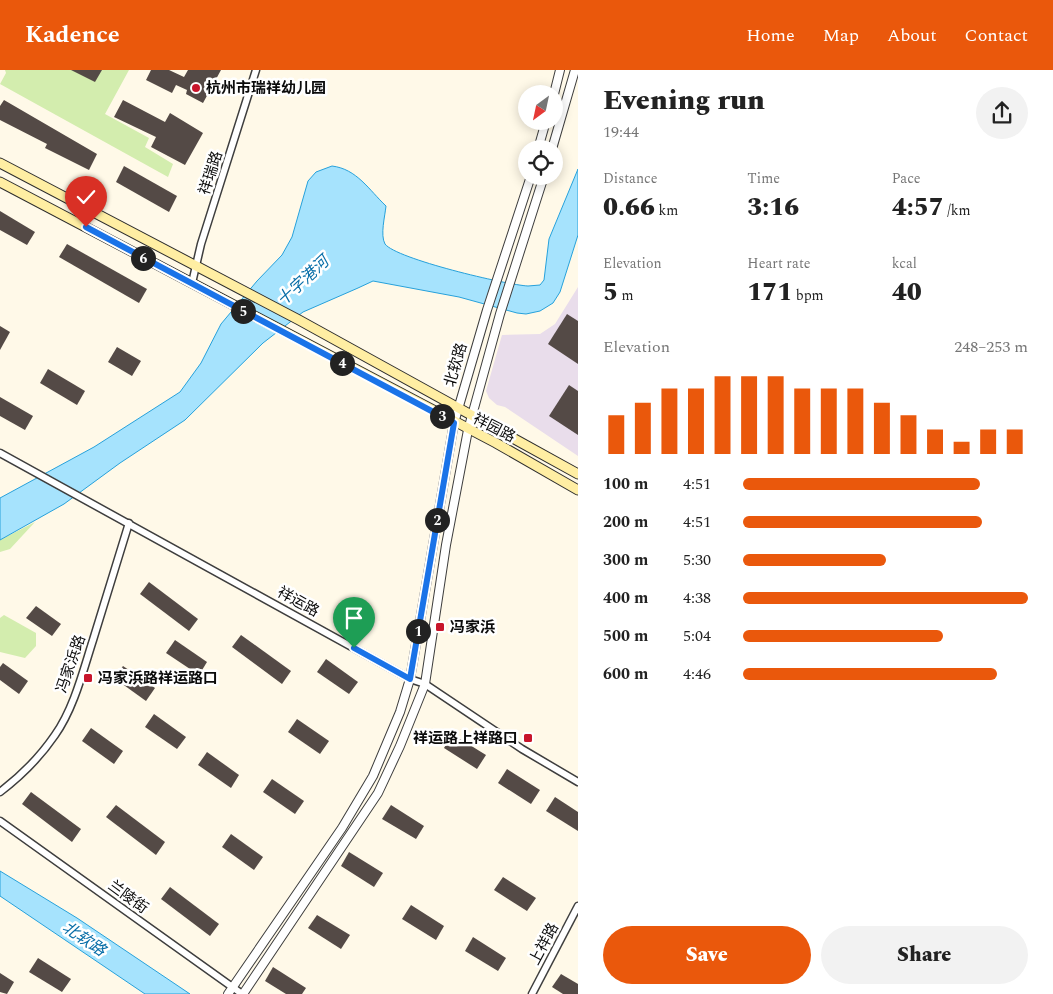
<!DOCTYPE html>
<html lang="en">
<head>
<meta charset="utf-8">
<style>
  :root { --surface:#fff; --page:#f2f2f2; --text:#222; --muted:#767676; --accent:#ea580c }
  body { margin:0; font-family:Spectral,"Noto Sans SC",serif; background:var(--page); color:var(--text); height:100vh; display:flex; flex-direction:column; font-size:19px; white-space:nowrap }
  * { box-sizing:border-box; margin:0 }
  p { font-size:16px; color:var(--muted) }
  .icon { flex:none; width:28px; height:28px; fill:none; stroke:currentColor; stroke-width:2; stroke-linecap:round; stroke-linejoin:round }
  .map { position:relative; flex:1; overflow:hidden }
  .drawer { display:flex; flex-direction:column; background:var(--surface); width:475px }
  .drawer>* { flex:none }
  .needle { width:32px; rotate:213deg }
  .controls { position:absolute; left:518px; top:15px; display:grid; gap:10px }
  .controls a { display:grid; place-items:center; width:45px; height:45px; border-radius:50%; background:var(--surface); box-shadow:0 2px 12px #0003; font-size:25px }
  .pin { position:absolute; display:grid; place-items:center; width:42px; height:42px; color:#fff; margin:-51px -21px; border-radius:50% 50% 50% 0; rotate:-45deg; box-shadow:0 0 5px #0007 }
  .pin .icon { rotate:45deg }
  .km { position:absolute; width:25px; height:25px; margin:-12px; border-radius:50%; background:#222; color:#fff; font-size:14px; line-height:25px; text-align:center }
  .round { display:grid; place-items:center; flex:none; width:52px; height:52px; border-radius:26px; background:var(--page) }
  .summary { display:flex; align-items:center; justify-content:space-between; height:85px; padding:0 25px }
  h1 { font-size:28px; font-weight:800; line-height:38px }
  .stats { display:grid; grid-template-columns:repeat(3,1fr); gap:8px; height:85px; padding:5px 25px }
  .stats div { display:grid; align-content:center }
  .stats b { font-size:25px; font-weight:800 }
  .stats small { font-size:14px; font-weight:400 }
  .stats p { font-size:14px }
  .chart { height:140px; padding:10px 25px }
  .chart p { display:flex; justify-content:space-between }
  .chart svg { width:100%; height:90px; margin-top:5px; stroke:var(--accent); stroke-width:6 }
  .cta { display:flex; gap:10px; margin-top:auto; padding:10px 25px }
  .cta a { flex:1; height:58px; border-radius:30px; background:var(--accent); color:#fff; font-size:20px; font-weight:800; line-height:58px; text-align:center }
  .cta a+a { background:var(--page); color:var(--text) }
  ul { padding:0 25px; list-style:none; font-size:16px }
  li { display:grid; grid-template-columns:80px 60px 1fr; align-items:center; height:38px }
  li i { height:12px; border-radius:6px; background:var(--accent) }
  header { display:flex; align-items:center; gap:30px; box-sizing:border-box; height:70px; padding:0 25px; background:var(--accent); color:#fff }
  header strong { font-size:24px }
  nav { display:flex; gap:28px; margin-inline-start:auto; font-size:18px }
  main { display:flex; flex:1; min-height:0 }
  .map>svg:first-child { display:block }
  .industrial { fill:#e9ddeb }
  .green { fill:#d3edae }
  .water { fill:#a6e3fd; stroke:#26a1db }
  .building { fill:#544a46 }
  .lines { fill:none; stroke-linecap:round; stroke-linejoin:round }
  .minor-casing { stroke:#3e3e3e; stroke-width:9 }
  .tertiary-casing { stroke:#3e3e3e; stroke-width:10 }
  .secondary-casing { stroke:#2d2d2d; stroke-width:11 }
  .minor { stroke:#fff; stroke-width:6 }
  .tertiary { stroke:#fff; stroke-width:8 }
  .secondary { stroke:#ffeea3; stroke-width:9 }
  .route-casing { stroke:#fff; stroke-width:10 }
  .route { stroke:#1a73e8; stroke-width:6 }
  .poi-dot { fill:#c8152b; stroke:#fff; stroke-width:2 }
  .labels { text-anchor:middle; dominant-baseline:central; stroke-width:5; stroke-linejoin:round; paint-order:stroke }
  .poi-label { font-size:15px; font-weight:bold; fill:#0b0b0b; stroke:#fff; text-anchor:start }
  .street-label { font-size:15px; fill:#0b0b0b; stroke:#fff }
  .water-label { font-size:16px; font-style:italic; fill:#086ea8; stroke:#fff }
</style>
</head>
<body>
<header>
<strong>Kadence</strong>
<nav><a>Home</a><a>Map</a><a>About</a><a>Contact</a></nav>
</header>
<main>
<div class="map">
<svg width="578" height="924" viewBox="0 0 578 924">
  <rect width="100%" height="100%" fill="#fff9e8"/>
  <path class="industrial" d="M578,217V386L505,337L497,335L489,328L486,321L502,265L540,264L555,254Z"/>
  <g class="green">
    <path d="M5,0H129L105,44L149,68L145,77L173,94L168,107L0,14L6,3Z"/>
    <path d="M35,452L10,479L0,482V470Z"/>
    <path d="M4,545L36,563V576L25,588L0,582V548Z"/>
  </g>
  <g class="water">
    <path d="M332,96C357,99 369,120 386,136C385,146 380,165 385,174C396,189 507,215 528,216L540,215L544,210L549,169L578,99V165L560,222L553,233L540,241L526,244L517,243L459,227L373,211L358,218L303,242L263,273L185,350L120,393L64,434L0,470V428L94,377L180,322L201,293L221,254L257,211L282,185L292,167L308,111L316,102Z"/>
    <path d="M0,801L77,848L190,924H145L0,826Z"/>
  </g>
  <g class="building">
    <path d="M71,0H102L95,12Z"/>
    <path d="M151,0H169L184,7L188,0H221L203,33L186,24L187,20L176,15L172,23L146,10Z"/>
    <path d="M4,30L97,84L89,100L45,78L47,74L0,50V36Z"/>
    <path d="M123,30L165,52L170,43L203,63L185,95L151,77L156,67L114,47Z"/>
    <path d="M124,96L177,126L169,142L116,112Z"/>
    <path d="M0,141L35,162L27,175L0,160Z"/>
    <path d="M67,174L147,219L139,233L59,187Z"/>
    <path d="M567,244L578,251V294L548,274Z"/>
    <path d="M0,256L10,262L0,280Z"/>
    <path d="M117,277L141,291L132,306L108,292Z"/>
    <path d="M48,299L85,321L77,335L40,313Z"/>
    <path d="M569,315L578,321V365L549,346Z"/>
    <path d="M0,327L33,346L25,360L0,346Z"/>
    <path d="M149,512L198,549L189,561L140,524Z"/>
    <path d="M36,536L61,554L52,566L26,548Z"/>
    <path d="M241,565L291,601L282,614L232,577Z"/>
    <path d="M175,570L207,592L199,605L166,583Z"/>
    <path d="M326,589L358,612L349,624L317,602Z"/>
    <path d="M3,593L28,611L19,624L0,610V597Z"/>
    <path d="M123,596L155,618L146,631L114,608Z"/>
    <path d="M154,644L186,667L177,679L145,657Z"/>
    <path d="M297,649L329,671L320,684L288,662Z"/>
    <path d="M91,658L123,681L114,694L82,671Z"/>
    <path d="M452,664L486,685L477,699L444,678Z"/>
    <path d="M207,682L239,705L231,718L198,695Z"/>
    <path d="M507,699L540,720L531,734L498,713Z"/>
    <path d="M272,709L304,731L295,744L263,722Z"/>
    <path d="M31,722L81,759L72,772L22,734Z"/>
    <path d="M555,727L578,742V761L546,741Z"/>
    <path d="M116,735L165,772L156,785L106,747Z"/>
    <path d="M391,735L424,756L416,769L382,749Z"/>
    <path d="M231,764L263,787L254,800L222,777Z"/>
    <path d="M349,782L383,803L374,817L341,796Z"/>
    <path d="M503,807L536,828L527,841L494,820Z"/>
    <path d="M170,817L219,854L210,866L161,829Z"/>
    <path d="M411,835L444,856L436,870L402,849Z"/>
    <path d="M317,845L350,865L341,879L308,858Z"/>
    <path d="M473,867L506,888L498,901L465,881Z"/>
    <path d="M38,888L71,909L62,922L29,902Z"/>
    <path d="M273,897L306,918L302,924H286L265,911Z"/>
    <path d="M0,903L14,912L7,924L0,922Z"/>
    <path d="M561,904L578,914V924H563L552,917Z"/>
  </g>
  <g class="lines">
    <defs>
      <g id="minor">
        <path d="M192,213L201,174L256,0"/>
        <path d="M0,383L410,609L425,614L522,679L578,712"/>
        <path d="M0,722C21,706 40,687 55,665C74,638 83,601 93,570C105,531 117,492 129,453"/>
        <path d="M0,751L242,924"/>
        <path d="M532,924L578,836"/>
      </g>
      <g id="tertiary">
        <path d="M554,24L560,0"/>
        <path d="M538,79L546,51"/>
        <path d="M552,79L575,0"/>
        <path d="M228,924L342,758L373,706L400,642L410,609L454,353L487,240L531,106"/>
        <path d="M243,924L378,723L400,676L425,614L446,475L468,360L500,244L544,106"/>
      </g>
      <g id="secondary">
        <path d="M0,93L299,250L578,404"/>
        <path d="M0,112L496,373L578,420"/>
      </g>
    </defs>
    <use href="#minor" class="minor-casing"/>
    <use href="#tertiary" class="tertiary-casing"/>
    <use href="#secondary" class="secondary-casing"/>
    <use href="#minor" class="minor"/>
    <use href="#tertiary" class="tertiary"/>
    <use href="#secondary" class="secondary"/>
  </g>
  <g class="lines">
    <defs>
      <path id="route" d="M86,157L454,353L410,609L354,578"/>
    </defs>
    <use href="#route" class="route-casing"/>
    <use href="#route" class="route"/>
  </g>
  <g class="poi-dot">
    <circle cx="196" cy="18" r="5"/>
    <rect x="435" y="552" width="10" height="10" rx="2.5"/>
    <rect x="83" y="603" width="10" height="10" rx="2.5"/>
    <rect x="523" y="663" width="10" height="10" rx="2.5"/>
  </g>
  <g class="labels">
    <g class="poi-label">
      <text x="206" y="18">杭州市瑞祥幼儿园</text>
      <text x="450" y="557">冯家浜</text>
      <text x="98" y="608">冯家浜路祥运路口</text>
      <text x="518" y="668" text-anchor="end">祥运路上祥路口</text>
    </g>
    <g class="street-label">
      <text transform="translate(211 103) rotate(-72)">祥瑞路</text>
      <text transform="translate(456 295) rotate(-74)">北软路</text>
      <text transform="translate(494 358) rotate(27)">祥园路</text>
      <text transform="translate(298 532) rotate(29)">祥运路</text>
      <text transform="translate(71 594) rotate(-71)">冯家浜路</text>
      <text transform="translate(128 827) rotate(36)">兰陵街</text>
      <text transform="translate(544 874) rotate(-62)">上祥路</text>
    </g>
    <g class="water-label">
      <text transform="translate(303 211) rotate(-43)">十字港河</text>
      <text transform="translate(84 869) rotate(34)">北软路</text>
    </g>
  </g>
</svg>
<div class="controls">
<a><svg class="needle" viewBox="-14 -14 28 28"><path d="M0-13l5 13h-10z" fill="#e53935"/><path d="M0 13l5-13h-10z" fill="#767676"/></svg></a>
<a><svg class="icon" aria-label="locate" viewBox="0 0 24 24"><circle cx="12" cy="12" r="6"/><path d="M12 2v4M12 18v4M2 12h4M18 12h4"/></svg></a>
</div>
<div class="pin" style="left:354px;top:578px;background:#1e9e55"><svg class="icon" aria-label="arrive" viewBox="0 0 24 24"><path d="M6 21V4h12l-3 4 3 4H6"/></svg></div>
<div class="pin" style="left:86px;top:157px;background:#d93025"><svg class="icon" aria-label="check" viewBox="0 0 24 24"><path d="M5 12l5 5 9-10"/></svg></div>
<b class="km" style="left:418px;top:561px">1</b>
<b class="km" style="left:437px;top:450px">2</b>
<b class="km" style="left:442px;top:346px">3</b>
<b class="km" style="left:342px;top:293px">4</b>
<b class="km" style="left:243px;top:241px">5</b>
<b class="km" style="left:143px;top:188px">6</b>
</div>
<section class="drawer">
<div class="summary"><div><h1>Evening run</h1><p>19:44</p></div><a class="round"><svg class="icon" aria-label="share" viewBox="0 0 24 24"><path d="M12 15V3M7 8l5-5 5 5M5 13v7h14v-7"/></svg></a></div>
<div class="stats">
<div><p>Distance</p><b>0.66<small> km</small></b></div>
<div><p>Time</p><b>3:16</b></div>
<div><p>Pace</p><b>4:57<small> /km</small></b></div>
</div>
<div class="stats">
<div><p>Elevation</p><b>5<small> m</small></b></div>
<div><p>Heart rate</p><b>171<small> bpm</small></b></div>
<div><p>kcal</p><b>40</b></div>
</div>
<div class="chart"><p><span>Elevation</span>248–253 m</p>
<svg viewBox="0 0 160 44" preserveAspectRatio="none"><path d="M5 44V25M15 44V19M25 44V12M35 44V12M45 44V6M55 44V6M65 44V6M75 44V12M85 44V12M95 44V12M105 44V19M115 44V25M125 44V32M135 44V38M145 44V32M155 44V32"/></svg>
</div>
<ul>
<li><b>100 m</b>4:51<i style="width:83%"></i></li>
<li><b>200 m</b>4:51<i style="width:84%"></i></li>
<li><b>300 m</b>5:30<i style="width:50%"></i></li>
<li><b>400 m</b>4:38<i style="width:100%"></i></li>
<li><b>500 m</b>5:04<i style="width:70%"></i></li>
<li><b>600 m</b>4:46<i style="width:89%"></i></li>
</ul>
<div class="cta"><a>Save</a><a>Share</a></div>
</section>
</main>
</body>
</html>
